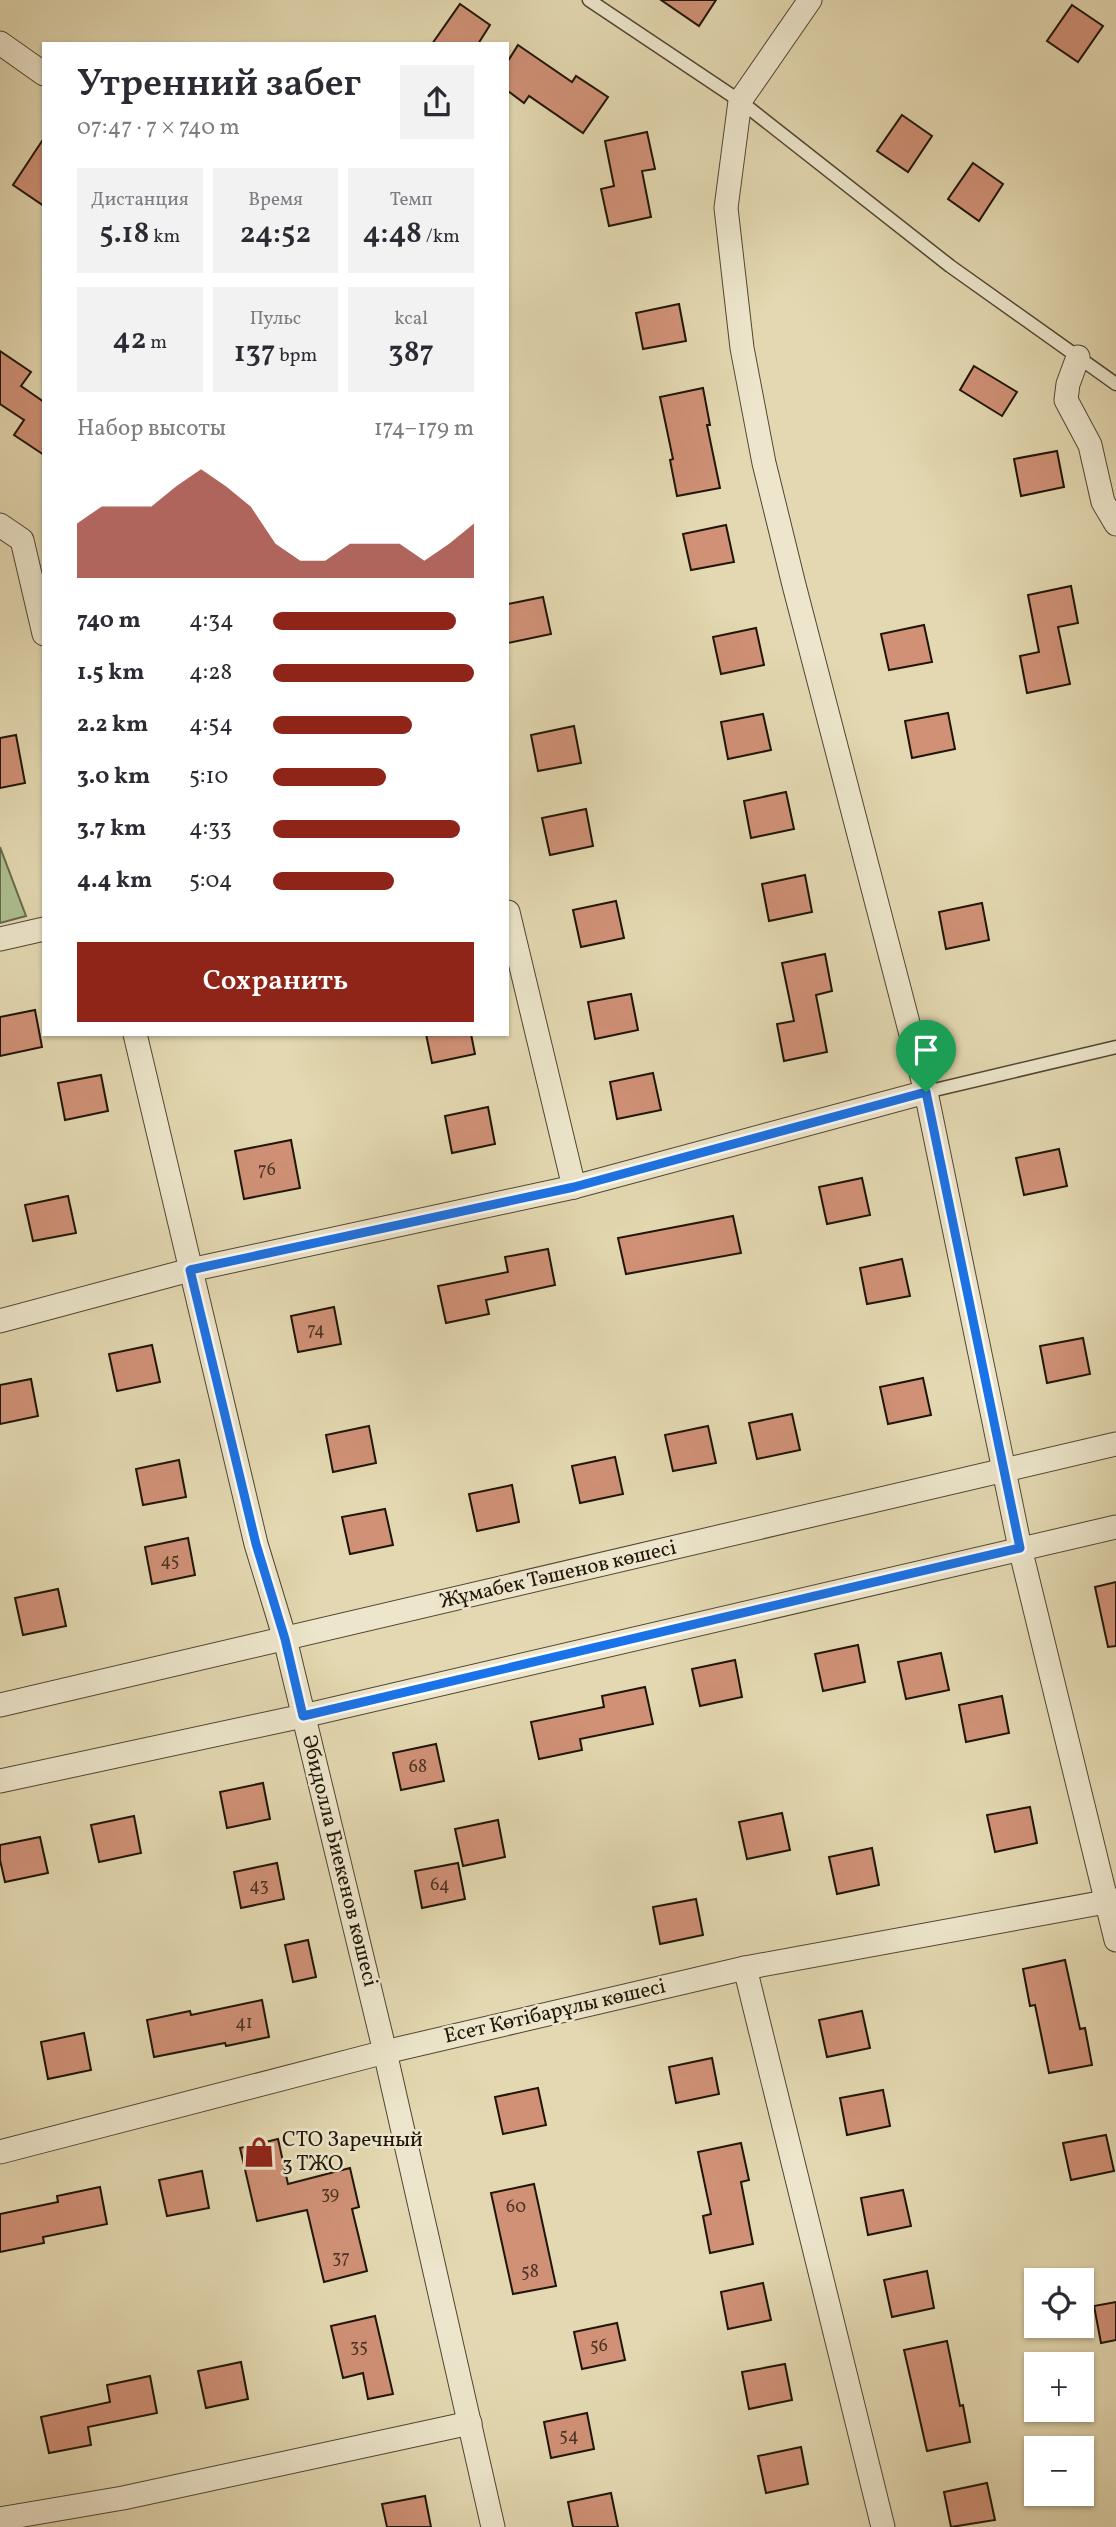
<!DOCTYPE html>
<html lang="ru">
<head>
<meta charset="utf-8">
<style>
  :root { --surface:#fff; --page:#f2f2f3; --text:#2b2b33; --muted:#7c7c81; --accent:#8f2418 }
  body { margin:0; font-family:Vollkorn,serif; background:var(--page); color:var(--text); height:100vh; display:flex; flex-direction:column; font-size:26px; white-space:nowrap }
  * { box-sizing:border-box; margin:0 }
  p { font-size:23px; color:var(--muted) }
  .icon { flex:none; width:38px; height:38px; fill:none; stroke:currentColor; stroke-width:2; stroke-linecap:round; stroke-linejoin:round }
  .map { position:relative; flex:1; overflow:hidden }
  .details { position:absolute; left:42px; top:42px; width:467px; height:994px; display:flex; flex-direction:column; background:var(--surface); border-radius:0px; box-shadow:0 2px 5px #0004 }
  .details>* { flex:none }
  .controls { position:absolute; left:1024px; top:2268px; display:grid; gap:14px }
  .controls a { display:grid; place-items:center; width:70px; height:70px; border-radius:0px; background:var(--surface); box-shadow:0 2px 5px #0004; font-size:35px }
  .pin { position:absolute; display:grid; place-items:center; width:60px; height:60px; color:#fff; margin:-72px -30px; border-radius:50% 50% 50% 0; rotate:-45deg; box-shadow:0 0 7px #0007 }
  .pin .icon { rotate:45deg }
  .round { display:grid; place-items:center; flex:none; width:74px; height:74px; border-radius:0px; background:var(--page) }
  .headline { display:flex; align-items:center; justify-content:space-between; height:119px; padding:0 35px }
  h1 { font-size:38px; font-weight:600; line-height:52px }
  .figures { display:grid; grid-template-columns:repeat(3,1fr); gap:10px; height:119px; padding:7px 35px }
  .figures div { display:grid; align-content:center; border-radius:0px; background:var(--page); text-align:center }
  .figures b { font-size:30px; font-weight:600 }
  .figures small { font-size:19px; font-weight:400 }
  .figures p { font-size:19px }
  .chart { height:196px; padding:14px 35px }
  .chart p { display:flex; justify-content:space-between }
  .chart svg { width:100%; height:126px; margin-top:7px; fill:var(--accent); opacity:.7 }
  .primary-button { display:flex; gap:14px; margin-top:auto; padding:14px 35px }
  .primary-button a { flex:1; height:80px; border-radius:0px; background:var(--accent); color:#fff; font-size:28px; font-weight:600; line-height:80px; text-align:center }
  ul { padding:0 35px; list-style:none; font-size:23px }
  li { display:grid; grid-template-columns:112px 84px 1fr; align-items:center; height:52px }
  li i { height:18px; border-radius:9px; background:var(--accent) }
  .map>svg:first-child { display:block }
  .green { fill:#aec090; stroke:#666a4c; stroke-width:2 }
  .building { fill:#d09177; stroke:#1f1507; stroke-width:2 }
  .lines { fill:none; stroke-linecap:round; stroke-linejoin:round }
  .lane-casing { stroke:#504632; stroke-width:15 }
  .street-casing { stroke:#504632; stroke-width:25 }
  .lane { stroke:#ede6cc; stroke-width:12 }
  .street { stroke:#ede6cc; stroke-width:23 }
  .route-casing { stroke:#fff; stroke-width:14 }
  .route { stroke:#1a73e8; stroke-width:9 }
  .labels { text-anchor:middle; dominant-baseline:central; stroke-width:5; stroke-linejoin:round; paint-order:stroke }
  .number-label { font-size:18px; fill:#4b3423 }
  .street-label { font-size:21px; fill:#1f1507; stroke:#ede6cc }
  .poi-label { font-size:21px; fill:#1f1507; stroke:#ede6cc; text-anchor:start }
</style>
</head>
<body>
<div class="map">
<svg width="1116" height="2527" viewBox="0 0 1116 2527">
  <rect width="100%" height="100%" fill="#e3d8b1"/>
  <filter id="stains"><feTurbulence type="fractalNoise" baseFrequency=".00286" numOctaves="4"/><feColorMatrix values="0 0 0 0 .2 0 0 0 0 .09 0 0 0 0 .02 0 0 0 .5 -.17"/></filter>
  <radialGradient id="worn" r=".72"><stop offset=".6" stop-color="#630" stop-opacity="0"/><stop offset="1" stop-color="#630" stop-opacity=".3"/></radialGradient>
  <path class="green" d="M0,847L26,916L0,923Z"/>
  <g class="building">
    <path d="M661,0H716L699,26Z"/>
    <path d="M460,4L490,25L478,44H432Z"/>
    <path d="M1072,5L1103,26L1078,62L1047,41Z"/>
    <path d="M518,45L572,82L576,76L608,97L583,133L529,96L524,103L508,91V61Z"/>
    <path d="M902,115L932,136L908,172L877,151Z"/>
    <path d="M647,132L655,169L642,171L651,217L609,226L601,189L614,186L605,141Z"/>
    <path d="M44,138V206L13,185Z"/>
    <path d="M973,163L1003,184L979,221L948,199Z"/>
    <path d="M679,304L686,341L643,349L636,313Z"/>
    <path d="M0,351L31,372L21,386L44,402V455L14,435L24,420L0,404Z"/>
    <path d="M974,366L1017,392L1002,416L960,390Z"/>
    <path d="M703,388L710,425H707L720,488L677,496L670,460L673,459L660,397Z"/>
    <path d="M1057,451L1064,487L1021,496L1014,459Z"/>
    <path d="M726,525L734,562L691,570L683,534Z"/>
    <path d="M1071,586L1078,623L1058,627L1070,684L1027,693L1020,656L1039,652L1028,595Z"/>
    <path d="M543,597L551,634L508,643V604Z"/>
    <path d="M924,625L932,662L889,670L881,634Z"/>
    <path d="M756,628L764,665L721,674L713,637Z"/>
    <path d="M948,713L955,749L912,758L905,721Z"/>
    <path d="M763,714L771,750L728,759L721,722Z"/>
    <path d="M574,726L581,763L538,771L531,735Z"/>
    <path d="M16,735L25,783L0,788V738Z"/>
    <path d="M786,792L794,829L751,838L744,801Z"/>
    <path d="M586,809L593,846L550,855L542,818Z"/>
    <path d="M805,875L812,912L769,921L762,884Z"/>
    <path d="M616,901L624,938L581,947L573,910Z"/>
    <path d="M982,903L989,940L946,949L939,912Z"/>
    <path d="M825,954L832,991L816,995L827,1052L784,1061L777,1024L794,1021L782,963Z"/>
    <path d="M631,994L638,1030L595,1039L588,1002Z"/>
    <path d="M35,1010L42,1047L0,1056V1017Z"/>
    <path d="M426,1034H471L475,1054L432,1063Z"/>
    <path d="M653,1073L661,1110L617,1119L610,1082Z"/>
    <path d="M101,1075L108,1111L65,1120L58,1083Z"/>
    <path d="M488,1107L495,1144L452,1153L445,1116Z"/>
    <path d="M291,1140L300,1188L244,1199L235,1151Z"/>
    <path d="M1059,1149L1067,1186L1024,1195L1016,1158Z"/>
    <path d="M862,1178L870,1215L827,1224L819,1187Z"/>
    <path d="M68,1196L76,1233L33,1241L25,1205Z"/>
    <path d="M733,1216L741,1253L626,1274L618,1238Z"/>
    <path d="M548,1249L555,1285L486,1300L489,1314L446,1323L438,1286L508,1272L505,1257Z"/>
    <path d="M902,1259L910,1296L867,1304L860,1268Z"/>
    <path d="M334,1307L341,1344L298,1352L291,1316Z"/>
    <path d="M1083,1338L1090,1374L1047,1383L1040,1346Z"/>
    <path d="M152,1345L160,1382L117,1391L109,1354Z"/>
    <path d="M923,1378L931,1415L888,1424L880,1387Z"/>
    <path d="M31,1379L38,1416L0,1424V1385Z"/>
    <path d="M792,1414L800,1450L757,1459L749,1423Z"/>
    <path d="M369,1426L376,1463L333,1472L326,1435Z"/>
    <path d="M708,1426L716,1463L673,1471L665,1435Z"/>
    <path d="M615,1457L623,1494L580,1503L572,1466Z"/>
    <path d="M179,1460L186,1497L143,1505L136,1469Z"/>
    <path d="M512,1485L519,1522L477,1531L469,1494Z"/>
    <path d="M385,1509L393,1545L350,1554L342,1517Z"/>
    <path d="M188,1538L195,1575L152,1584L145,1547Z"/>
    <path d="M1116,1582V1646L1108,1647L1095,1587Z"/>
    <path d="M58,1589L66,1626L23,1635L15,1598Z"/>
    <path d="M858,1645L865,1682L823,1691L815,1654Z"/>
    <path d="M941,1653L949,1690L906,1699L898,1662Z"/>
    <path d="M735,1660L742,1697L700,1706L692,1669Z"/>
    <path d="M645,1687L653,1724L580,1739L582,1750L539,1759L531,1722L604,1707L602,1696Z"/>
    <path d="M1002,1696L1009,1733L966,1742L959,1705Z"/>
    <path d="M436,1744L444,1781L401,1790L393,1753Z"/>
    <path d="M263,1783L270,1819L227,1828L220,1792Z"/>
    <path d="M1030,1807L1037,1843L995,1852L987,1815Z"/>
    <path d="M782,1813L790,1850L747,1859L739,1822Z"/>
    <path d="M134,1816L141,1853L99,1862L91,1825Z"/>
    <path d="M498,1820L505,1857L463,1866L455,1829Z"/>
    <path d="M40,1837L48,1873L5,1882L0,1860V1845Z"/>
    <path d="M872,1848L879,1885L837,1894L829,1857Z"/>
    <path d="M277,1863L284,1899L241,1908L234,1872Z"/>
    <path d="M458,1863L465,1899L422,1908L415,1871Z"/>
    <path d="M696,1899L703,1935L660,1944L653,1907Z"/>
    <path d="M308,1940L316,1977L293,1982L285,1945Z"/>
    <path d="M1065,1960L1080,2029L1085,2028L1092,2065L1049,2073L1035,2005L1030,2006L1023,1969Z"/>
    <path d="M262,2000L269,2037L226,2046L225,2043L154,2057L147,2020L190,2011L191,2015Z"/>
    <path d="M862,2011L870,2048L827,2057L819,2020Z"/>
    <path d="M84,2033L91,2070L48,2079L41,2042Z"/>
    <path d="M712,2058L719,2094L676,2103L669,2067Z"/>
    <path d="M538,2088L546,2125L503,2134L495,2097Z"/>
    <path d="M883,2090L890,2126L847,2135L840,2098Z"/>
    <path d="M1106,2135L1114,2171L1071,2180L1063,2143Z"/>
    <path d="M278,2139L288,2184L350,2168L359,2207L352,2209L367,2271L324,2282L307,2210L257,2221L240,2148Z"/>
    <path d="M741,2143L749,2180L741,2182L753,2244L710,2253L703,2216L711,2214L698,2152Z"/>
    <path d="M202,2171L209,2208L167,2216L159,2180Z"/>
    <path d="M534,2184L556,2286L513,2294L491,2193Z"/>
    <path d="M100,2187L107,2224L43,2237L44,2243L0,2252V2214L58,2202L57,2196Z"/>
    <path d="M903,2190L911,2226L868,2235L861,2198Z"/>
    <path d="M927,2271L934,2308L892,2317L884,2280Z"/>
    <path d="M763,2283L771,2320L728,2329L721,2292Z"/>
    <path d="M1116,2302V2340L1101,2343L1094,2306Z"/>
    <path d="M375,2316L393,2394L368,2399L363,2373L343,2378L331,2326Z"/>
    <path d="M617,2323L625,2360L582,2369L574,2332Z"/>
    <path d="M947,2341L960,2406L963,2405L970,2442L927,2451L904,2350Z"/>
    <path d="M241,2362L248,2399L206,2408L198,2371Z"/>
    <path d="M785,2364L792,2400L749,2409L742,2372Z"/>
    <path d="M150,2376L157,2413L88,2427L91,2445L49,2453L41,2417L110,2402L107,2385Z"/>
    <path d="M587,2413L594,2449L551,2458L544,2422Z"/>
    <path d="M801,2447L808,2484L766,2493L758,2456Z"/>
    <path d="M987,2483L995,2520L951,2527L944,2492Z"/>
    <path d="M611,2493L618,2527H573L568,2502Z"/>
    <path d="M425,2496L431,2527H387L382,2504Z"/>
  </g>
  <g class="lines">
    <defs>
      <g id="lane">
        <path d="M589,0L740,101L950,266L1116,384"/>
        <path d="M926,1092L1116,1047"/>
      </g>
      <g id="street">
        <path d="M810,0L740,101L726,208L742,348L764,463L794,585L926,1092L1020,1548L1116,1940"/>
        <path d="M0,43L44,74"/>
        <path d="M1078,357L1068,384L1066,400L1090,445L1103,502L1116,524"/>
        <path d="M0,525L22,540L44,634"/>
        <path d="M508,912L574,1187"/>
        <path d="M0,939L44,929"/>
        <path d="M135,1034L256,1544L285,1639L385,2052L493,2527"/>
        <path d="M0,1321L190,1270L574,1187L926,1092"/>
        <path d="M0,1705L1116,1444"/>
        <path d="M0,1781L303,1716L1116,1527"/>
        <path d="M745,1968L883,2527"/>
        <path d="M0,2152L385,2052L745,1968L1116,1900"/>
        <path d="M0,2519L123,2498L470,2423"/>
      </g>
    </defs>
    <use href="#lane" class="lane-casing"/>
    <use href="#street" class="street-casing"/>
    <use href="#lane" class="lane"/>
    <use href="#street" class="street"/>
  </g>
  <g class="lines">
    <defs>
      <path id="route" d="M926,1092L1020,1548L303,1716L285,1639L256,1544L190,1270L574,1187Z"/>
    </defs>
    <use href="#route" class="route-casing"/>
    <use href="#route" class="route"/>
  </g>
  <defs>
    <symbol id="shop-bare" viewBox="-9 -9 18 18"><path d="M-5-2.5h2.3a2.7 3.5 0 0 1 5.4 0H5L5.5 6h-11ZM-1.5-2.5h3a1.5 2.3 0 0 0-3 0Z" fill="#8f2418" stroke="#ede6cc" stroke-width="2.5" paint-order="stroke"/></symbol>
  </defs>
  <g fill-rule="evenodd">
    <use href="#shop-bare" x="237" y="2130" width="44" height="44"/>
  </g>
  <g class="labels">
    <g class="number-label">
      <text x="267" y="1170">76</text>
      <text x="316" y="1330">74</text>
      <text x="170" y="1561">45</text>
      <text x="418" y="1767">68</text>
      <text x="440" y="1885">64</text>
      <text x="259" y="1886">43</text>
      <text x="244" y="2023">41</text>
      <text x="330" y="2194">39</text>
      <text x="516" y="2207">60</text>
      <text x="341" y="2258">37</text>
      <text x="530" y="2272">58</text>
      <text x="599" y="2346">56</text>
      <text x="359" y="2347">35</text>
      <text x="569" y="2436">54</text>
    </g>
    <g class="street-label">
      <text transform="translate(558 1575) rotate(-13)">Жұмабек Тәшенов көшесі</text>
      <text transform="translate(339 1861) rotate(76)">Әбидолла Биекенов көшесі</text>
      <text transform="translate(555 2012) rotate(-13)">Есет Көтібарұлы көшесі</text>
    </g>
    <g class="poi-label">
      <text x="282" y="2140">СТО Заречный<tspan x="282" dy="24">3 ТЖО</tspan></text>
    </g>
  </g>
  <rect width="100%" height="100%" filter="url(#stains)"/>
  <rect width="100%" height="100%" fill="url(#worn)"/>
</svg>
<div class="controls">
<a><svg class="icon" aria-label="locate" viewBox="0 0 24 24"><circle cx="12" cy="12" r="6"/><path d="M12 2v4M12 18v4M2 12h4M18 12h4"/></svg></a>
<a>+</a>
<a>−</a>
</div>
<div class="pin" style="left:926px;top:1092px;background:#1e9e55"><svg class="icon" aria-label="arrive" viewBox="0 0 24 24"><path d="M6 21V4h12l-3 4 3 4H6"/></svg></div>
<section class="details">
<div class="headline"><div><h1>Утренний забег</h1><p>07:47 · 7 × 740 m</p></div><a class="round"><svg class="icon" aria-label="share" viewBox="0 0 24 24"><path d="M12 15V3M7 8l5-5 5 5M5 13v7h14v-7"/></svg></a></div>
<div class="figures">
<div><p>Дистанция</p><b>5.18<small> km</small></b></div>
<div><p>Время</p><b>24:52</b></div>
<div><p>Темп</p><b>4:48<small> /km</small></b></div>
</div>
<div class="figures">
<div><b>42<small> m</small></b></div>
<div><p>Пульс</p><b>137<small> bpm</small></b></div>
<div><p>kcal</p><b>387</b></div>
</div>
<div class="chart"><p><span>Набор высоты</span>174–179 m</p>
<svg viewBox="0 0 160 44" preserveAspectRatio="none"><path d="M0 44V25L10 19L20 19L30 19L40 12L50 6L60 12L70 19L80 32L90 38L100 38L110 32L120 32L130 32L140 38L150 32L160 25V44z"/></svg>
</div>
<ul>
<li><b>740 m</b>4:34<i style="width:91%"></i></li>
<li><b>1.5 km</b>4:28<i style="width:100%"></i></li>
<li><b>2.2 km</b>4:54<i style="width:69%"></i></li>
<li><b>3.0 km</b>5:10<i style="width:56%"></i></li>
<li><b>3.7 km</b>4:33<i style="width:93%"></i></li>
<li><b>4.4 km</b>5:04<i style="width:60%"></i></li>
</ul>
<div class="primary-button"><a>Сохранить</a></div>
</section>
</div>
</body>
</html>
